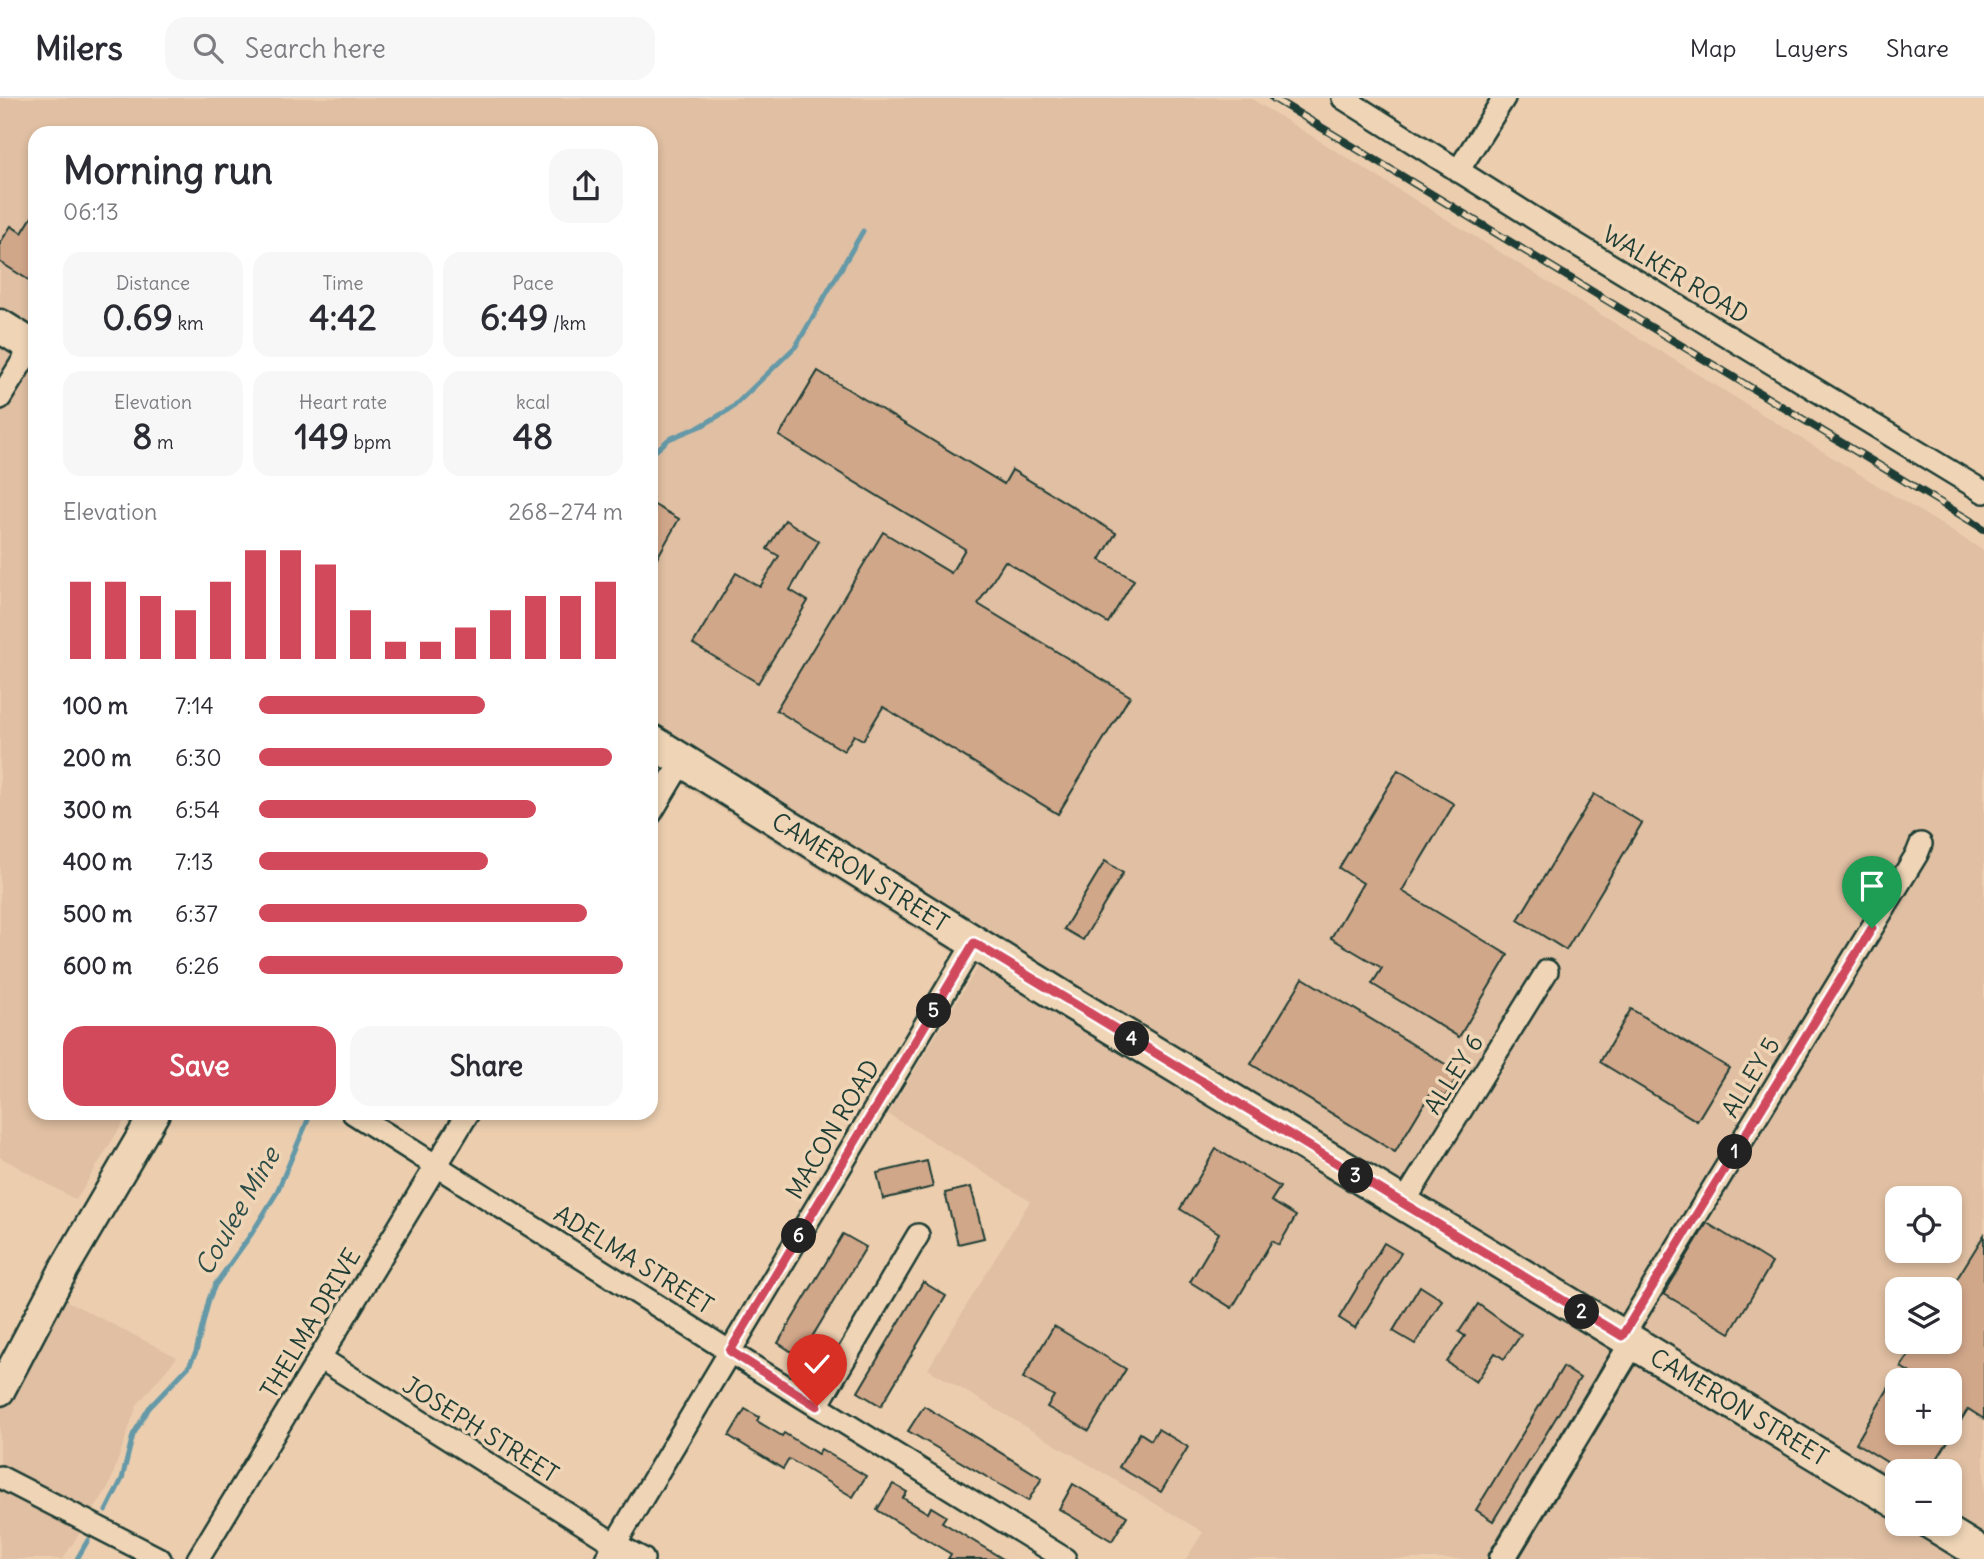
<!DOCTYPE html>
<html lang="en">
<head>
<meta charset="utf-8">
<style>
  :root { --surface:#fff; --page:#f7f7f7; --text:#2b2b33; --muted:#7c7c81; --line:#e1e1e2; --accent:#d1495b }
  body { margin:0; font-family:Delius,sans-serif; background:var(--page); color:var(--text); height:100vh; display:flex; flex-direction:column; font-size:26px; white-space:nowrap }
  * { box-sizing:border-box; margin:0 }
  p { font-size:23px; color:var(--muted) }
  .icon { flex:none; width:38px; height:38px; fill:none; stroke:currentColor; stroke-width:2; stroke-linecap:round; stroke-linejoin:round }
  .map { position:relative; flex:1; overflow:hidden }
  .details { position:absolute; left:28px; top:28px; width:630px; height:994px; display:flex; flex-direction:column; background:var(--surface); border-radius:21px; box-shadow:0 4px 10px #0003 }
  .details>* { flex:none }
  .fabs { position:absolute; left:1885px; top:1088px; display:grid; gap:14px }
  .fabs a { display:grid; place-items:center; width:77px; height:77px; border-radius:14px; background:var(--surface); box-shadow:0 4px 10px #0003; font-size:35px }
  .pin { position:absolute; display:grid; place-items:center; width:60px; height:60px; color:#fff; margin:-72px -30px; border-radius:50% 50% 50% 0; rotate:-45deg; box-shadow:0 0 7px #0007 }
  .pin .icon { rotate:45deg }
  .km { position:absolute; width:35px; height:35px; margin:-18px; border-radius:50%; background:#222; color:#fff; font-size:19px; line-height:35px; text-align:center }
  .round { display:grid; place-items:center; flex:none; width:74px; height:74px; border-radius:21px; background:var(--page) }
  .head { display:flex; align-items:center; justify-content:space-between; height:119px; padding:0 35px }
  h1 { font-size:38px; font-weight:700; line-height:52px }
  .stats { display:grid; grid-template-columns:repeat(3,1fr); gap:10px; height:119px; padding:7px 35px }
  .stats div { display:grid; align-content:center; border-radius:18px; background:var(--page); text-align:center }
  .stats b { font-size:35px; font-weight:700 }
  .stats small { font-size:19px; font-weight:400 }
  .stats p { font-size:19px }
  .chart { height:196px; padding:14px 35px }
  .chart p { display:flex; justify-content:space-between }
  .chart svg { width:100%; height:126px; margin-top:7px; stroke:var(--accent); stroke-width:6 }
  .action { display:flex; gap:14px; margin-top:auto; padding:14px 35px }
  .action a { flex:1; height:80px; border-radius:21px; background:var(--accent); color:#fff; font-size:28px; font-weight:700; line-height:80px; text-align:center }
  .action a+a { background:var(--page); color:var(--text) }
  ul { padding:0 35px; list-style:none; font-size:23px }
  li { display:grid; grid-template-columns:112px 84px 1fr; align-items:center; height:52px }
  li i { height:18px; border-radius:9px; background:var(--accent) }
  header { display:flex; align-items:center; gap:42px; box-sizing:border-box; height:98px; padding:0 35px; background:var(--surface); border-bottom:2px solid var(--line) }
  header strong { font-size:33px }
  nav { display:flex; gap:38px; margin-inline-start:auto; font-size:24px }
  .search { width:490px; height:63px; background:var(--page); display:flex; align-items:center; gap:18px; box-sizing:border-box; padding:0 24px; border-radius:21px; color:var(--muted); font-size:26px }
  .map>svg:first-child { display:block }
  .built { fill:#e0bfa2; fill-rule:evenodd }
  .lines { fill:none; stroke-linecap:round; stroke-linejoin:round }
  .stream { stroke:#6599a8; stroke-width:5 }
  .building { fill:#d1a78a; stroke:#1f3d34; stroke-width:2 }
  .minor-casing { stroke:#1f3d34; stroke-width:26 }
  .tertiary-casing { stroke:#1f3d34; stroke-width:30 }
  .secondary-casing { stroke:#1f3d34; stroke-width:33 }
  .primary-casing { stroke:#1f3d34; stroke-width:37 }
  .minor { stroke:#efd5b6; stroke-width:21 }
  .tertiary { stroke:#efd5b6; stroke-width:24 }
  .secondary { stroke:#efd5b6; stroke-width:28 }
  .primary { stroke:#efd5b6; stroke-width:32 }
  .rail-casing { stroke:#1f3d34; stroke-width:8 }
  .rail { stroke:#efd5b6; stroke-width:5; stroke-dasharray:16; stroke-linecap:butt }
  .route-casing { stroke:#fff; stroke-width:14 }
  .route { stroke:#d1495b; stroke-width:9 }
  .labels { text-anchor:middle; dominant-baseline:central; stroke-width:7; stroke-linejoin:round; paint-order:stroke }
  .street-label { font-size:24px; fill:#1f3d34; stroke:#efd5b6 }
  .water-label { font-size:26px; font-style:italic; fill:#2b4c47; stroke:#efd5b6 }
</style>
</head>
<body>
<header>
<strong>Milers</strong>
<div class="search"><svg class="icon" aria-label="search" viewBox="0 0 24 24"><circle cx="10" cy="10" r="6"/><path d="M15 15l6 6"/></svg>Search here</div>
<nav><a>Map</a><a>Layers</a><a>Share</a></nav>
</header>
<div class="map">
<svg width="1984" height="1461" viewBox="0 0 1984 1461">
  <rect width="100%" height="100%" fill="#ecceaf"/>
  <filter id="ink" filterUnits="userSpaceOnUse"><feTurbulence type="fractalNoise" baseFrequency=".0143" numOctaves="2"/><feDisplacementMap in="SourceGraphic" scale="14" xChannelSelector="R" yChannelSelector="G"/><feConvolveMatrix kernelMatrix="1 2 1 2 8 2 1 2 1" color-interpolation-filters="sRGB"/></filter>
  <g filter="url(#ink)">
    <g class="built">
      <path d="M0,0H1250L1984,453V1461H1186L1203,1434L928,1271L1030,1103L888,1016L977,870L651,667V35H35V1015H129L76,1102L0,1059ZM1897,1101H1950V1153H1897ZM1897,1192H1950V1244H1897ZM1897,1283H1950V1335H1897ZM1897,1374H1950V1426H1897Z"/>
      <path d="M63,1201L177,1259L137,1307L109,1388L63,1461H0V1305Z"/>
    </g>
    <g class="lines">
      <g class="stream">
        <path d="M651,357L669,341L703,327L732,310L796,248L863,133"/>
        <path d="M106,1413L122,1381L133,1337L149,1310L189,1268L196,1254L209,1201L215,1187L252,1135L276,1096L311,1015"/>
        <path d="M77,1461L88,1442"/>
      </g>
    </g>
    <g class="building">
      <path d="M35,114V186L0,164V145L11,128L22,135Z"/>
      <path d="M818,273L1004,386L1012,372L1116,435L1100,462L1134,482L1108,525L1005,463L978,506L1130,598L1058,716L883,609L863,642L854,637L844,653L776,612L883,434L951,475L965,451L779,338Z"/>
      <path d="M651,405L679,421L651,471Z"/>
      <path d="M785,422L819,443L790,492L808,503L758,585L693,546L736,475L760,489L779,458L767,451Z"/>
      <path d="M1398,672L1454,706L1402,793L1508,857L1459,939L1372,886L1382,870L1331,840L1363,785L1339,770Z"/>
      <path d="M1594,696L1642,725L1566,852L1518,822Z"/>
      <path d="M1105,763L1123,775L1083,842L1064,831Z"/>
      <path d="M1303,880L1460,975L1445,999L1433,991L1395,1054L1251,966Z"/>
      <path d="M1631,911L1729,970L1697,1023L1600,964Z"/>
      <path d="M1216,1051L1280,1089L1271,1103L1296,1118L1279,1147L1272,1143L1232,1210L1190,1184L1219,1135L1180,1111Z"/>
      <path d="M927,1063L933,1089L883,1101L877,1075Z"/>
      <path d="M971,1089L984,1140L958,1146L945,1095Z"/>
      <path d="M1707,1125L1772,1165L1730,1235L1664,1196Z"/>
      <path d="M843,1136L866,1149L800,1259L778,1245Z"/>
      <path d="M1984,1137V1321L1968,1311L1929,1374H1903L1856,1345L1897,1276V1335H1950V1283H1923L1901,1269L1917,1244H1950V1192Z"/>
      <path d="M1384,1145L1401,1155L1355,1230L1339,1220Z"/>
      <path d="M923,1184L946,1198L881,1308L858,1294Z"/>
      <path d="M1420,1188L1442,1202L1415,1246L1393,1233Z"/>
      <path d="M1478,1206L1521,1237L1504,1261L1495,1255L1476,1284L1447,1264L1465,1238L1459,1234Z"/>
      <path d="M1054,1228L1126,1271L1089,1333L1047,1309L1054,1298L1023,1280Z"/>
      <path d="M1563,1269L1580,1280L1493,1423L1476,1412Z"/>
      <path d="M924,1308L1042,1380L1028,1403L908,1333Z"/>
      <path d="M745,1311L759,1319L757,1323L782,1338L784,1335L818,1356L821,1351L866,1378L853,1399L789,1361L783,1371L729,1338Z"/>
      <path d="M1158,1331L1188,1349L1161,1394L1119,1369L1140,1335L1151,1342Z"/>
      <path d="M893,1386L907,1394L903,1400L928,1415L931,1409L946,1418L942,1424L1003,1461H948L951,1456L877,1412Z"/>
      <path d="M1073,1386L1127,1418L1112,1443L1059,1411Z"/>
    </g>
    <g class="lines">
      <defs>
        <g id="minor">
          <path d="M1343,0L1548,129L1984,394"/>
          <path d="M1458,73L1504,0"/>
          <path d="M0,300L32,248"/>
          <path d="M651,715L682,663"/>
          <path d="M353,1015L754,1269L1065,1461"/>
          <path d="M1403,1106L1547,873"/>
          <path d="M1623,1238L1917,756L1921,746"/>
          <path d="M320,1260L615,1446L643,1461"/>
          <path d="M817,1308L918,1137"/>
          <path d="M0,1379L160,1461"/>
          <path d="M198,1461L468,1015"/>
          <path d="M606,1461L974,845"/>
        </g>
        <path id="tertiary" d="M1502,1461L1633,1244"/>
        <path id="secondary" d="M0,1293L64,1171L155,1015"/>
        <g id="primary">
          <path d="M0,228L35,250"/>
          <path id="s1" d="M651,643L1070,904L1897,1404"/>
          <path d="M1933,1426L1984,1457"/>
        </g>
      </defs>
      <use href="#minor" class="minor-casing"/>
      <use href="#tertiary" class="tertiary-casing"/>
      <use href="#secondary" class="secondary-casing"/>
      <use href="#primary" class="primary-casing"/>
      <use href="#minor" class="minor"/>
      <use href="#tertiary" class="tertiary"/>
      <use href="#secondary" class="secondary"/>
      <use href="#primary" class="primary"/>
      <defs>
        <path id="rail" d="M1273,0L1984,431"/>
      </defs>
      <use href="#rail" class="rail-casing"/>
      <use href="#rail" class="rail"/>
    </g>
  </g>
  <g class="lines" filter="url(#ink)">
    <defs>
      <path id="route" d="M817,1308L730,1253L974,845L1622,1238L1872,830"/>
    </defs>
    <use href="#route" class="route-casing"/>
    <use href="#route" class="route"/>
  </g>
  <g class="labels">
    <g class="street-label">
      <text transform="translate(1676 176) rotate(31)">WALKER ROAD</text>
      <text stroke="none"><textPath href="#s1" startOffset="247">CAMERON STREET</textPath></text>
      <text transform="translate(1453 976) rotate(-58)">ALLEY 6</text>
      <text transform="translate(1750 979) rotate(-59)">ALLEY 5</text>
      <text transform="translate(832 1031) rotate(-59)">MACON ROAD</text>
      <text transform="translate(634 1161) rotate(32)">ADELMA STREET</text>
      <text transform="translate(310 1225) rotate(-59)">THELMA DRIVE</text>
      <text stroke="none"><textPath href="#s1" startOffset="1276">CAMERON STREET</textPath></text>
      <text transform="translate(481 1331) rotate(32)">JOSEPH STREET</text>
    </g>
    <g class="water-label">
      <text transform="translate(237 1113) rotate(-60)">Coulee Mine</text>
    </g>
  </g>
</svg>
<div class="fabs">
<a><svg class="icon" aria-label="locate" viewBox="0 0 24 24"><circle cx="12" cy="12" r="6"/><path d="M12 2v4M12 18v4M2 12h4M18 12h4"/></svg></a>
<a><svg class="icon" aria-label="layers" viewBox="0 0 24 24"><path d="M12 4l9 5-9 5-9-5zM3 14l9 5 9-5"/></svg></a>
<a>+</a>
<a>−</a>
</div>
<div class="pin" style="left:1872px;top:830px;background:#1e9e55"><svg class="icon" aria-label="arrive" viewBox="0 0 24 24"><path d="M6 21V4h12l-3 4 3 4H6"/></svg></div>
<div class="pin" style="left:817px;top:1308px;background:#d93025"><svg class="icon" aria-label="check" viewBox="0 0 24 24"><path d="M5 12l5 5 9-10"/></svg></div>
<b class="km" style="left:1735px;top:1054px">1</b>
<b class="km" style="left:1582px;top:1214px">2</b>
<b class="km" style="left:1356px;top:1078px">3</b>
<b class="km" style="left:1132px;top:941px">4</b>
<b class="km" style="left:934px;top:913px">5</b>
<b class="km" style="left:799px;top:1138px">6</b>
<section class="details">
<div class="head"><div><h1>Morning run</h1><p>06:13</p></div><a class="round"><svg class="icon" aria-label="share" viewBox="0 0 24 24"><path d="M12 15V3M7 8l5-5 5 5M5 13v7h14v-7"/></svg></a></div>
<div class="stats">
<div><p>Distance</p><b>0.69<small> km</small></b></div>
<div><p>Time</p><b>4:42</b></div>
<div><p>Pace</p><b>6:49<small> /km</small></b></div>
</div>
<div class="stats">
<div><p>Elevation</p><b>8<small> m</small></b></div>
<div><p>Heart rate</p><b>149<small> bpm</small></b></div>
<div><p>kcal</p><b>48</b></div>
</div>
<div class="chart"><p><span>Elevation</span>268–274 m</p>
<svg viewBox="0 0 160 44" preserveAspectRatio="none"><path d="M5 44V17M15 44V17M25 44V22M35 44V27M45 44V17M55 44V6M65 44V6M75 44V11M85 44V27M95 44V38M105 44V38M115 44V33M125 44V27M135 44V22M145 44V22M155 44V17"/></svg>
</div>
<ul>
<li><b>100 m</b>7:14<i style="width:62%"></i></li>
<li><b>200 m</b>6:30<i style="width:97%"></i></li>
<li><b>300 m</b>6:54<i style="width:76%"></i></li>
<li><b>400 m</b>7:13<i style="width:63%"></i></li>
<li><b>500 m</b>6:37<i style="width:90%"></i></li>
<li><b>600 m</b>6:26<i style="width:100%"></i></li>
</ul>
<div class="action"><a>Save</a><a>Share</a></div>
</section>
</div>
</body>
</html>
